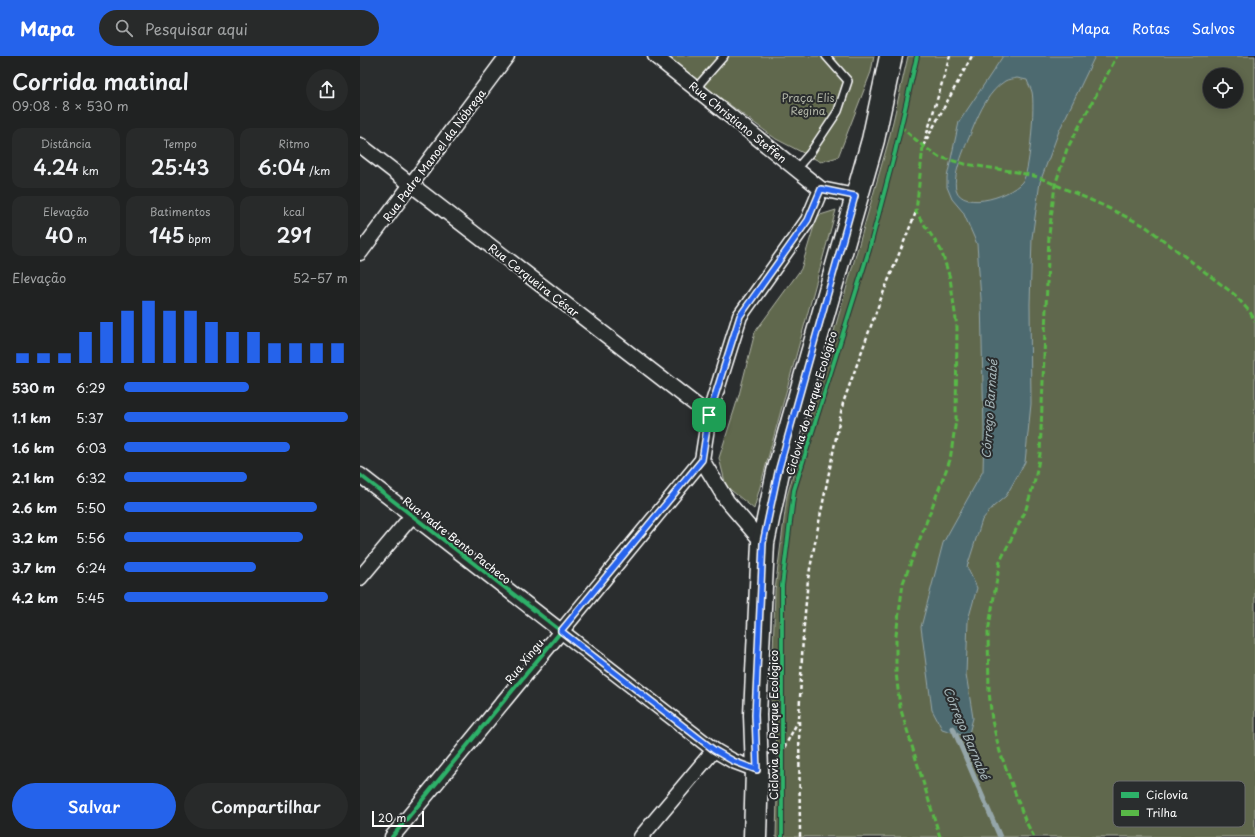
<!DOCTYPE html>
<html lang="pt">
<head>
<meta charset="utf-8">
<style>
  :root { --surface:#202222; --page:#282a2a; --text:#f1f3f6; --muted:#a2a4a5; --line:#3d3f40; --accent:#2563eb }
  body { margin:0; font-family:"Playpen Sans",sans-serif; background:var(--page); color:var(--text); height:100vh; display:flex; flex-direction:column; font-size:15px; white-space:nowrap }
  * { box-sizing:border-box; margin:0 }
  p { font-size:13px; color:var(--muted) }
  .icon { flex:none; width:22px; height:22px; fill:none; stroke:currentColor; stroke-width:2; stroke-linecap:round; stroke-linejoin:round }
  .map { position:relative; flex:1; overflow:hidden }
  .panel { display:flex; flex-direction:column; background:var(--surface); width:360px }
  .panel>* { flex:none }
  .buttons { position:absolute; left:843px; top:12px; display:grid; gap:8px }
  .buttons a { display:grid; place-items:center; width:40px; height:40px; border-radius:50%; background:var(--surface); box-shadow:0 2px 10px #0003,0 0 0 1px var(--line); font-size:20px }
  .scale { position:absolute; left:12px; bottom:10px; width:52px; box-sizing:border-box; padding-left:4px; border:2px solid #fff; border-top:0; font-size:11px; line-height:14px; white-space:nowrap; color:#fff; -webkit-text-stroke:3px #2a2d2e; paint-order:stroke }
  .pin { position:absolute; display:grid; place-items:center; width:34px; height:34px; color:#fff; margin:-17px; border-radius:8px; box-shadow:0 2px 6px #0006 }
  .round { display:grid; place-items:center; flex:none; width:42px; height:42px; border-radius:21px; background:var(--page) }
  .head { display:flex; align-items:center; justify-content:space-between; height:68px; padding:0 12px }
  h1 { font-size:22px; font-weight:600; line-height:30px }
  .metrics { display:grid; grid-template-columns:repeat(3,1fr); gap:6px; height:68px; padding:4px 12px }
  .metrics div { display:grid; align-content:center; border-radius:10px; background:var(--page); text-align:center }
  .metrics b { font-size:20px; font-weight:600 }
  .metrics small { font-size:11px; font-weight:400 }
  .metrics p { font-size:11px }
  .chart { height:112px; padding:8px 12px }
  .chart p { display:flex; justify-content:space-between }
  .chart svg { width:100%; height:72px; margin-top:4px; stroke:var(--accent); stroke-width:6 }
  .primary-button { display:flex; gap:8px; margin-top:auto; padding:8px 12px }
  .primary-button a { flex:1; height:46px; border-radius:24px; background:var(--accent); color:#fff; font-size:16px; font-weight:600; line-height:46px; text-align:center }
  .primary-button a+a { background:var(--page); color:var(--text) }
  ul { padding:0 12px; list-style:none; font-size:13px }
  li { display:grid; grid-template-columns:64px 48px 1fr; align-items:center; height:30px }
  li i { height:10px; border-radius:5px; background:var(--accent) }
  header { display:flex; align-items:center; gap:24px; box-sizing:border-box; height:56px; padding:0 20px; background:var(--accent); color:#fff }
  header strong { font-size:19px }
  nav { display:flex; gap:22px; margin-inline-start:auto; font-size:14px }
  .search { width:280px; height:36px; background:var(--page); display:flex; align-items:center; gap:10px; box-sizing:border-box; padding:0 14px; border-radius:22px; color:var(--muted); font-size:15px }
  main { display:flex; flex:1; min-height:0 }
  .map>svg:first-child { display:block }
  .green { fill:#61684e; stroke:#b0b4a6; fill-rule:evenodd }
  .water { fill:#4e6b70; stroke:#95a6a9; fill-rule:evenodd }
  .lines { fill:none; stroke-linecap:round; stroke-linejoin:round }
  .stream { stroke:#95a6a9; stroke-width:5 }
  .lane-casing { stroke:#fff; stroke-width:10 }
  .street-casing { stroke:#fff; stroke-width:17 }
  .primary-casing { stroke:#fff; stroke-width:25 }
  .path { stroke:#fff; stroke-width:2.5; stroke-dasharray:4 3; stroke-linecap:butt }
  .lane { stroke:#2a2d2e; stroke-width:7 }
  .street { stroke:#2a2d2e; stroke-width:14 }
  .primary { stroke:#2a2d2e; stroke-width:22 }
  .quiet { stroke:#58b947; stroke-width:3; stroke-dasharray:6 3; stroke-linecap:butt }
  .cycleway-casing { stroke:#2a2d2e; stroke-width:6 }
  .cycleway { stroke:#2db169; stroke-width:4 }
  .route-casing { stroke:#fff; stroke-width:8 }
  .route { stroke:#2563eb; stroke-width:5 }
  .labels { text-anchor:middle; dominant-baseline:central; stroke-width:4; stroke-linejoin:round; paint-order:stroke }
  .park-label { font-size:11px; fill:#b0b4a6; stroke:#2a2d2e }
  .street-label { font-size:11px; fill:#fff; stroke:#2a2d2e }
  .water-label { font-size:12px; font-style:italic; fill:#a6b5b8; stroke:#2a2d2e }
  .key { fill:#2a2d2e; stroke:#6a6c6d; stroke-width:1 }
  .key-label { font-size:11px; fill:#fff }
</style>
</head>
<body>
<header>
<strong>Mapa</strong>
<div class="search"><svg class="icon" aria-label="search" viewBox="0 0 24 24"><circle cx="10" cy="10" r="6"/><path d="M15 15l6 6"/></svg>Pesquisar aqui</div>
<nav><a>Mapa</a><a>Rotas</a><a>Salvos</a></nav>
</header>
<main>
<section class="panel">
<div class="head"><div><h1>Corrida matinal</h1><p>09:08 · 8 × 530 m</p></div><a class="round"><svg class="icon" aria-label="share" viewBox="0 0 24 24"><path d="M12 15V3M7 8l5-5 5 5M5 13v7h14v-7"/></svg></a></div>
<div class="metrics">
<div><p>Distância</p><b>4.24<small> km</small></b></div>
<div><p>Tempo</p><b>25:43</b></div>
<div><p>Ritmo</p><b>6:04<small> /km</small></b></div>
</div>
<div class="metrics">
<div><p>Elevação</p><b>40<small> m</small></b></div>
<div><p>Batimentos</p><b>145<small> bpm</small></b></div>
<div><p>kcal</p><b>291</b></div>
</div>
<div class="chart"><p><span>Elevação</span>52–57 m</p>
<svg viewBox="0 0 160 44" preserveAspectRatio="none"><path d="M5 44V38M15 44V38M25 44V38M35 44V25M45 44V19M55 44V12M65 44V6M75 44V12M85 44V12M95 44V19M105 44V25M115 44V25M125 44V32M135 44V32M145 44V32M155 44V32"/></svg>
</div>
<ul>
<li><b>530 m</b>6:29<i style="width:56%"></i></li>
<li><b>1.1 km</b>5:37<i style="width:100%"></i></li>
<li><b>1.6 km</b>6:03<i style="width:74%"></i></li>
<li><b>2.1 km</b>6:32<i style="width:55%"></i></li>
<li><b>2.6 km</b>5:50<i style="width:86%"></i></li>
<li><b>3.2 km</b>5:56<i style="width:80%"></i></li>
<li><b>3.7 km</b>6:24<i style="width:59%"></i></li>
<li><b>4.2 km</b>5:45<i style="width:91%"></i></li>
</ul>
<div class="primary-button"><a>Salvar</a><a>Compartilhar</a></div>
</section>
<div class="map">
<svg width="895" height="781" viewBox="0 0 895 781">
  <rect width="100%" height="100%" fill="#2a2d2e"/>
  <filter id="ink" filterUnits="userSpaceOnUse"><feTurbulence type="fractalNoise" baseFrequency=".025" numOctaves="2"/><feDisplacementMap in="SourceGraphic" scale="8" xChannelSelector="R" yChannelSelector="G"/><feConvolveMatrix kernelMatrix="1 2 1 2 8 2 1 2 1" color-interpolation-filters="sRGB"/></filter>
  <g filter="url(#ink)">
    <g class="green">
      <path d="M310,0H514L511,16L478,101L461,106L416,83L308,3Z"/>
      <path d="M548,0H895V781H416L418,698L411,662L415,534L427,440L529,83ZM850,19H876V45H850Z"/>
      <path d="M476,154L394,453L366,430L359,402L379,339L395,276L441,213L457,160Z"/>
    </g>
    <path class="water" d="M643,0H735L699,75L680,126L672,182L670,248L671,348L665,406L646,440L633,451L622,464L607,511L617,532L608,564L606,618L613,662L608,681L582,673L572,654L561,571L583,487L623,415L624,375L621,243L617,188L603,156L592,143L587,131V121L599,66ZM657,22L667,24C668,28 671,32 672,36C675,49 670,111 664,123C656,139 602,157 596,133C592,118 607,87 613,72C620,55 629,35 645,25C648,23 654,23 657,22Z"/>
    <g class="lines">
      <path class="stream" d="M593,672L640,781"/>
      <defs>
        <g id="lane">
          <path d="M336,32L364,0"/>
          <path d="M436,113L450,97L478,55L488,25L466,0"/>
        </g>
        <g id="street">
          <path d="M295,0L461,133L495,140"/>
          <path d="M0,89L349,359"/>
          <path d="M0,197L147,0"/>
          <path d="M0,419L354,694L373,705L397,714"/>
          <path d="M403,487L367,445L342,404L349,359L380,260L448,164L461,133"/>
          <path d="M0,522L51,461"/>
          <path d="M32,781L342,404"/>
          <path d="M281,781L354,694"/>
        </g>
        <path id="primary" d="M395,781L397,714L395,659L403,487L418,416L513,84L531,0"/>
      </defs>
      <use href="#lane" class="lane-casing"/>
      <use href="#street" class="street-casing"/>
      <use href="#primary" class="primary-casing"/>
      <g class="path">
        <path d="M565,84L590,0"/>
        <path d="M563,90L612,0"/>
        <path d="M421,698L438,665"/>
        <path d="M440,781L439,663L443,580L448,523L459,466L483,347L520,245L556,156"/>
      </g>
      <use href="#lane" class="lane"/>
      <use href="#street" class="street"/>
      <use href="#primary" class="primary"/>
      <g class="quiet">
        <path d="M540,70L563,90L579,101L605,108L657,116L678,121L742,149L785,170L875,239L890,256L895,265"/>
        <path d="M563,90L556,156L581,194L590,222L597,271L596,364L590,404L543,527L536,579V616L540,651L580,781"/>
        <path d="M674,781L665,764L640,696L632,665L629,635L628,576L640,505L665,456L675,424L680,398L689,179L695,129L707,93L757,0"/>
      </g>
      <defs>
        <g id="cycleway">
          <path d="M0,419L354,694L373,705L397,714"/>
          <path d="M32,781L342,404"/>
          <path d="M422,781V530L434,434L509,194L535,96L557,0"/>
        </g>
      </defs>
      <use href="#cycleway" class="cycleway-casing"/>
      <use href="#cycleway" class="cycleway"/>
    </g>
  </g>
  <g class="lines" filter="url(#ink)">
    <defs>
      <path id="route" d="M461,133L495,140L418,416L403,487L395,659L397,714L373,705L354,694L201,575L342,404L349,359L380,260L448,164Z"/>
    </defs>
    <use href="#route" class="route-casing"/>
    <use href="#route" class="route"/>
  </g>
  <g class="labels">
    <g class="park-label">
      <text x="448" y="41">Praça Elis<tspan x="448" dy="13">Regina</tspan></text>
    </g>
    <g class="street-label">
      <text transform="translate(378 66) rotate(39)">Rua Christiano Steffen</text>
      <text transform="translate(74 99) rotate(-53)">Rua Padre Manoel da Nóbrega</text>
      <text transform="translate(174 224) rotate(38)">Rua Cerqueira César</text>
      <text transform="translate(451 347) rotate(-73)">Ciclovia do Parque Ecológico</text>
      <text transform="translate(97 484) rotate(38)">Rua Padre Bento Pacheco</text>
      <text transform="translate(164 605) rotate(-51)">Rua Xingu</text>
      <text transform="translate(413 669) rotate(-90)">Ciclovia do Parque Ecológico</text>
    </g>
    <g class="water-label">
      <text transform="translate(629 353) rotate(-86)">Córrego Barnabé</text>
      <text transform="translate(607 677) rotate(67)">Córrego Barnabé</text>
    </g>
  </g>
  <rect x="753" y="725" width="132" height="46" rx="6" class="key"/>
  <rect x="761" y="736" width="18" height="6" fill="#2db169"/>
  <rect x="761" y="754" width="18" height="6" fill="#58b947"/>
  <g class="key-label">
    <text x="786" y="743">Ciclovia</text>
    <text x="786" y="761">Trilha</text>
  </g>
</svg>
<div class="buttons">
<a><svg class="icon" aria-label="locate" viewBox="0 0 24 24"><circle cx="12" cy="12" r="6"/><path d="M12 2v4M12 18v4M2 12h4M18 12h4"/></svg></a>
</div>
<div class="scale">20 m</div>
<div class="pin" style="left:349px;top:359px;background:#1e9e55"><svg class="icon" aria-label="arrive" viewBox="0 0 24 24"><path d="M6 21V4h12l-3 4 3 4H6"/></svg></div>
</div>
</main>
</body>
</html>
